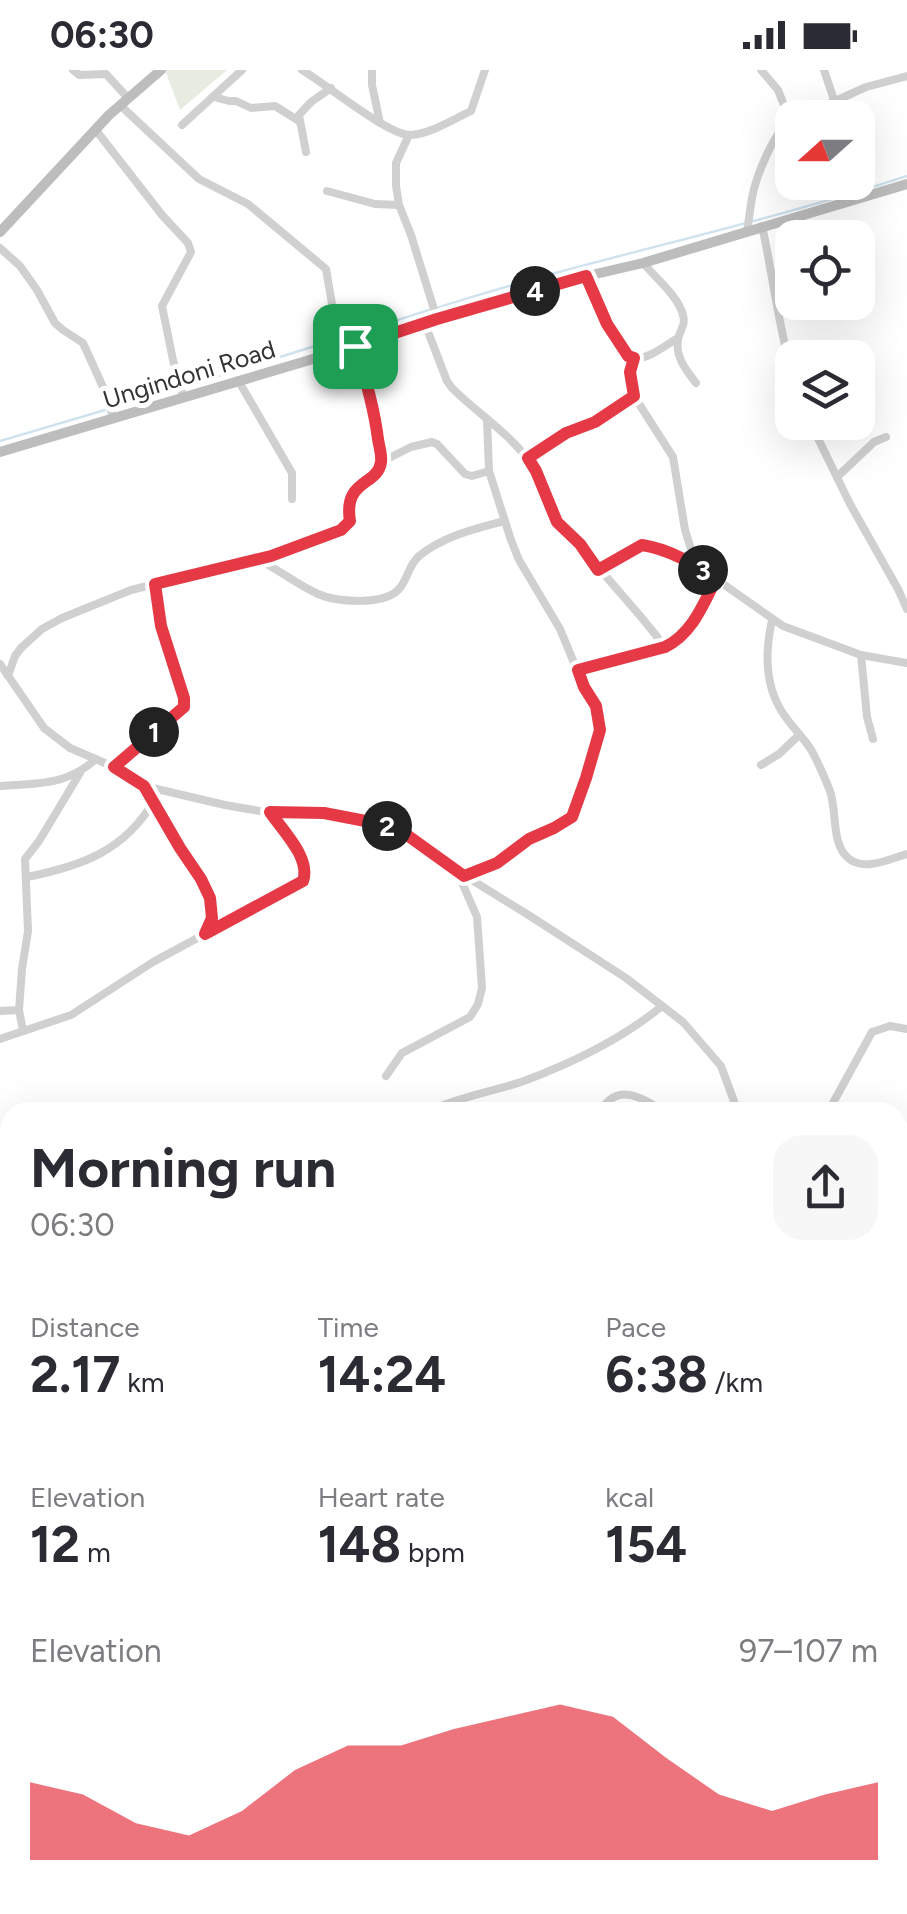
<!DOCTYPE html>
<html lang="en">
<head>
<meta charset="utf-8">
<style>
  :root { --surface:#fff; --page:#f7f7f7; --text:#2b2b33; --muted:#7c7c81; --accent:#e63946 }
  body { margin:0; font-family:Figtree,sans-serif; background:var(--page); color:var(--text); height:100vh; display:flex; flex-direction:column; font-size:38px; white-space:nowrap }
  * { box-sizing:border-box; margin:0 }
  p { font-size:32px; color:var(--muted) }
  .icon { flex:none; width:55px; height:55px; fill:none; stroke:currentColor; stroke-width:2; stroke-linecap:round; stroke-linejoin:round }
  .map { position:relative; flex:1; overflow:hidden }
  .side { position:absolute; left:0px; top:1032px; width:908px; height:812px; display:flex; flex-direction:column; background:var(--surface); border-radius:30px 30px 0 0; box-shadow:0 10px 40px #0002 }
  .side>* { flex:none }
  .needle { width:65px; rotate:249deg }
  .controls { position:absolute; left:775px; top:30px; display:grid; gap:20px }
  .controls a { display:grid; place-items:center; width:100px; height:100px; border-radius:20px; background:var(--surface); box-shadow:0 10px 40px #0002; font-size:50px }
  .pin { position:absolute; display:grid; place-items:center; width:85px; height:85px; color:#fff; margin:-42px; border-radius:20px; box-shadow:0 5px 15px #0006 }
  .km { position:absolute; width:50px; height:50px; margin:-25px; border-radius:50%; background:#222; color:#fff; font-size:28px; line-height:50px; text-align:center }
  .round { display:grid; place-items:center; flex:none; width:105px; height:105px; border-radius:30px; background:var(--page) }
  .overview { display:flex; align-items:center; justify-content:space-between; height:170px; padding:0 30px }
  h1 { font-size:55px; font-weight:700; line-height:75px }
  .metrics { display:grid; grid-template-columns:repeat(3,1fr); gap:15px; height:170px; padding:10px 30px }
  .metrics div { display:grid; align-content:center }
  .metrics b { font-size:50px; font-weight:700 }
  .metrics small { font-size:28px; font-weight:400 }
  .metrics p { font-size:28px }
  .chart { height:280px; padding:20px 30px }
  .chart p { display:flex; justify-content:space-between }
  .chart svg { width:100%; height:180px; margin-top:10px; fill:var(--accent); opacity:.7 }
  .status { display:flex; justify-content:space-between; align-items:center; height:70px; padding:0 50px; background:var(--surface); direction:ltr }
  .status svg { height:28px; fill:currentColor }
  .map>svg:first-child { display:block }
  .green { fill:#e6ecdf }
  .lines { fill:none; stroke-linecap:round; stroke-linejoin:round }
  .stream { stroke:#cfe2ee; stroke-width:2.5 }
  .minor { stroke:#d0d0d0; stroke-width:8 }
  .secondary { stroke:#bdbdbd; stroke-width:10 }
  .route-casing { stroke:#fff; stroke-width:20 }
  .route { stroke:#e63946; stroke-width:12 }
  .labels { text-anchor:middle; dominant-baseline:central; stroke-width:10; stroke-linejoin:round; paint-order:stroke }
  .street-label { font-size:25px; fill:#333; stroke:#fff }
</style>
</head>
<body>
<div class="status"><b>06:30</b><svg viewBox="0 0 49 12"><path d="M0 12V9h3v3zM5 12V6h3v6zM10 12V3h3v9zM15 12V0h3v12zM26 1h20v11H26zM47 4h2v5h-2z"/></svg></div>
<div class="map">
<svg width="907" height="1844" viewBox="0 0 907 1844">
  <rect width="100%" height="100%" fill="#fff"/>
  <path class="green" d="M165,0H227L180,40Z"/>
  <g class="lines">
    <g class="stream">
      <path d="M437,238C592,188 752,157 907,106"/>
      <path d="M342,268L429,240"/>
      <path d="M184,317L334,270"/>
      <path d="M0,371L176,319"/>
      <path d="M343,1835L345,1844"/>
    </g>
    <g class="minor">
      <path d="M73,0L79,5L106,4L128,28"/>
      <path d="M302,0C325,13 390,67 411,65C432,63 452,50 471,41L485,0"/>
      <path d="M372,0V15L380,53"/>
      <path d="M761,0L778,20L790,50"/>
      <path d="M824,0L834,30"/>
      <path d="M214,27L229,31H236L251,38L275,36L299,51"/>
      <path d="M121,36L199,109L248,134L326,199L340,281"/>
      <path d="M798,48L866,17L907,6"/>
      <path d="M182,55L242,0"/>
      <path d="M95,59L162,145L188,173L191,182L162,236L173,290L183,326"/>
      <path d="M409,65L396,93V116L399,135L411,165L437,249"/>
      <path d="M306,82L299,45L311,32L331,18"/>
      <path d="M327,121L375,134L399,135"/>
      <path d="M762,156C773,205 778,255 792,303"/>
      <path d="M747,161C749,150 750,139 752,128C756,106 774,61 792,49"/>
      <path d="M0,178L20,196L37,220L55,253L63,260L83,273L108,328L113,348"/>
      <path d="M643,193C656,208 678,226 683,245C686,255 680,260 678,269C675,287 686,300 696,313"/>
      <path d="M587,206C594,223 616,285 635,288C648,290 667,274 678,268"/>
      <path d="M425,254L447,311L452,318C477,343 509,363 530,392C543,411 545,436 560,454C566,463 575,468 581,476C608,511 639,542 665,577"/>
      <path d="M238,310L292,403V429"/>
      <path d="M634,326L673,387L685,460L696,495"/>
      <path d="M810,352L850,434L898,519L907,539"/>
      <path d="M527,388L566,363L595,352L634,326L630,302L634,288"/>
      <path d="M381,392L411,377L432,372L437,374L465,404L472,406L489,401"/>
      <path d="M837,407L874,372L886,367"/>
      <path d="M257,489C278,499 296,514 318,524C336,532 384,536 399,519C408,509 408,496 419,486C444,466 474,459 505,451"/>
      <path d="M598,500L635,477L650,476L696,495L783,556L861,585L907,593"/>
      <path d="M772,550C767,574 765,596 772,620C780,646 795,657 810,678C818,691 824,706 830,721C837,740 831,774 848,788C864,802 889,789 907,784"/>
      <path d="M861,585L867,647L873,669"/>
      <path d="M0,594L44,658L70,678L114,697L144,716L225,735L271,743H324L376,753L400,760L433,786L530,846L626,908L683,952L721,996L738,1042"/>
      <path d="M578,600L665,577C692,564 703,535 716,509"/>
      <path d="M8,606L15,586L21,578L42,559L62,548L131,520L271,485L348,456L350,451C343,409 378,416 381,392C382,385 379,376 378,369C374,337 364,306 355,276"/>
      <path d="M761,695L779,684L799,665"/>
      <path d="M114,697L184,637V628L161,556L155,515"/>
      <path d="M0,716C38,713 66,716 96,689"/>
      <path d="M145,717L180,778L201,809L210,828L212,849L205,864"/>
      <path d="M464,806L497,793L529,769L554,758L571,747L582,724L600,660L596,636L584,617L560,559L519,490L511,470L489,401L487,350"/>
      <path d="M27,807C82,796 124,781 154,731"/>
      <path d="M0,941L19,940"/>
      <path d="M23,961L19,940L22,899L28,861L25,789L39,771L80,703"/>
      <path d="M0,969L71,945L153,892L303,811C311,788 284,761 271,743"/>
      <path d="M386,1006L402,983L470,947L478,934L482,918L477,847L457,801"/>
      <path d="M427,1042C458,1027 492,1022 524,1011C572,993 622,969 662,936"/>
      <path d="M600,1042C617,1011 643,1028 664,1042"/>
      <path d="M828,1042L872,962L890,956L907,959"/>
      <path d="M898,1286L907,1297"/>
      <path d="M0,1466L10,1459"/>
      <path d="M898,1541L907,1535"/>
      <path d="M898,1588L907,1613"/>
      <path d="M0,1657L10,1676"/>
      <path d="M898,1713L907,1710"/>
      <path d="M109,1835L114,1844"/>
      <path d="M150,1835L151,1844"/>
      <path d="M634,1835L637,1844"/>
      <path d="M752,1835L755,1844"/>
      <path d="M885,1835L888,1844"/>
      <path d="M76,1844L89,1835"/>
      <path d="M489,1844L491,1835"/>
      <path d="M519,1844L546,1835"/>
    </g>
    <g class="secondary">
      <path d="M0,162L109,45L161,0"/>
      <path d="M0,382L340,281L437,249L587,206L643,193L907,114"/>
    </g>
  </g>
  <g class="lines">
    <defs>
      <path id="route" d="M586,206L607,254L628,286L634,288L630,302L634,326L595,352L566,363L528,388L536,401L557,452L580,474L598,500L642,475C669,479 694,494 716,509C703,535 692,564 665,577L578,600L584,617L596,636L600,660L586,708L572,747L554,758L529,769L497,793L464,806L400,760L376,753L324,743L270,742C283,761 311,788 303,811L205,864L212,848L210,828L201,809L180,778L144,716L114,697L184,637V628L161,556L155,514L271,486L341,460L350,451C343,409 378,416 381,392C382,385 379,376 378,369C374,337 365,306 355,276L437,249Z"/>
    </defs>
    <use href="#route" class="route-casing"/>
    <use href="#route" class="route"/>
  </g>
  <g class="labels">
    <g class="street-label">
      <text transform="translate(189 304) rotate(-17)">Ungindoni Road</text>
    </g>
  </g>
</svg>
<div class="controls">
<a><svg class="needle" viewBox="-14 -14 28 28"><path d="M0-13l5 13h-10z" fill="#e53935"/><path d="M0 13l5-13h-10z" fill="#7c7c81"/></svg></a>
<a><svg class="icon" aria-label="locate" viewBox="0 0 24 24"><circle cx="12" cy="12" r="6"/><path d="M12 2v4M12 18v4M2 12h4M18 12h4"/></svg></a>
<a><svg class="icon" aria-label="layers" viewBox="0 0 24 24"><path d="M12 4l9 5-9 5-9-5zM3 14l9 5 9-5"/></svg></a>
</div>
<div class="pin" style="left:355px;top:276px;background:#1e9e55"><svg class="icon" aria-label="arrive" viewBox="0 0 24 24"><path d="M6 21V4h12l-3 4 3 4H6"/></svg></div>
<b class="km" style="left:154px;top:662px">1</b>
<b class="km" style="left:387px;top:756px">2</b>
<b class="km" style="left:703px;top:500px">3</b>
<b class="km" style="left:535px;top:221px">4</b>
<section class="side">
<div class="overview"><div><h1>Morning run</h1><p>06:30</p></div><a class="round"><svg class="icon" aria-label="share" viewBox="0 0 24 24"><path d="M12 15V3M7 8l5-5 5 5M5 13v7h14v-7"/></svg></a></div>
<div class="metrics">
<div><p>Distance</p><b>2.17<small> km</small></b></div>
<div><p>Time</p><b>14:24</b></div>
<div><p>Pace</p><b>6:38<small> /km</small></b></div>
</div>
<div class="metrics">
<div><p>Elevation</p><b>12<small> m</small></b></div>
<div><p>Heart rate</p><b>148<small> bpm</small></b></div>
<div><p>kcal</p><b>154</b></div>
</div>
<div class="chart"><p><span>Elevation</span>97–107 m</p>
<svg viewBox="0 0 160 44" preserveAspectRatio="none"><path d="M0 44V25L10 28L20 35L30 38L40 32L50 22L60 16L70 16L80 12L90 9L100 6L110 9L120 19L130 28L140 32L150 28L160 25V44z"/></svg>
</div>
</section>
</div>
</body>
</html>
